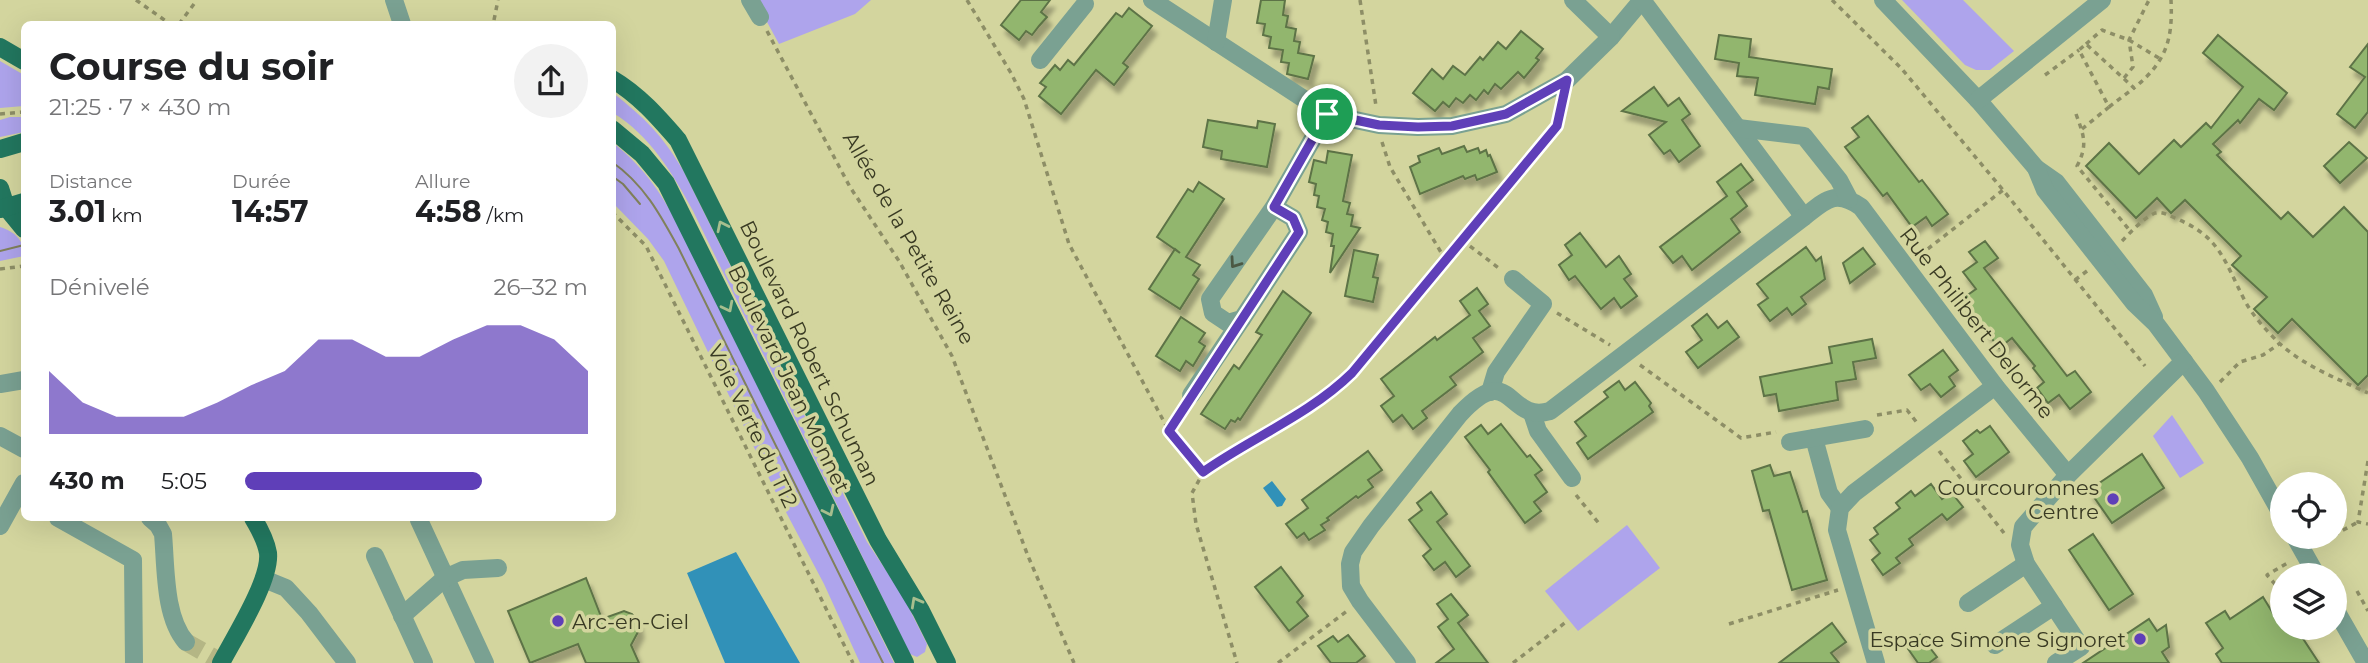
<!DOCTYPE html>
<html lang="fr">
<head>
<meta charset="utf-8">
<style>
  :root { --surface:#fff; --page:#f2f2f2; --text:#202124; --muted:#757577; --accent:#5f3fb8 }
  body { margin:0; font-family:Montserrat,sans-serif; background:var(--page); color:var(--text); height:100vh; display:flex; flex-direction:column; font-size:26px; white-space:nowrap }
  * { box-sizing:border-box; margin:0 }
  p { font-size:23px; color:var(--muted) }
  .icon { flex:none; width:38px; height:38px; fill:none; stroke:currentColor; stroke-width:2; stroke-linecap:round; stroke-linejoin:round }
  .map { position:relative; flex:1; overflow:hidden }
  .drawer { position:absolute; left:21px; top:21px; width:595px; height:500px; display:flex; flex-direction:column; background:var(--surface); border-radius:10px; box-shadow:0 7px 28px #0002 }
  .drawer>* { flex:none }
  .controls { position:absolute; left:2270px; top:472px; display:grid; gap:14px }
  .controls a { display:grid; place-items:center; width:77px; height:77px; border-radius:50%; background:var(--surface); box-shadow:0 7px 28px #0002; font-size:35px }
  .pin { position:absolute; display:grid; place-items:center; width:60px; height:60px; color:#fff; margin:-30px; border:4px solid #fff; border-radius:50%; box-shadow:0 2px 7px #0007 }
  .round { display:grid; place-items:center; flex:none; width:74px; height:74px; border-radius:37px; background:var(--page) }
  .headline { display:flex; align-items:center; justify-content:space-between; height:119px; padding:0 28px }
  h1 { font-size:38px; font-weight:700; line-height:52px }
  .metrics { display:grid; grid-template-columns:repeat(3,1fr); gap:10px; height:119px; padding:7px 28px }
  .metrics div { display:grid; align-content:center }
  .metrics b { font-size:30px; font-weight:700 }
  .metrics small { font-size:19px; font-weight:400 }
  .metrics p { font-size:19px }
  .chart { height:196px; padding:14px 28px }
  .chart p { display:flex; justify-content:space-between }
  .chart svg { width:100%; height:126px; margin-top:7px; fill:var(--accent); opacity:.7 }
  ul { padding:0 28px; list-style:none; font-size:23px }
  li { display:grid; grid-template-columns:112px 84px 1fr; align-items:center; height:52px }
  li i { height:18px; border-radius:9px; background:var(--accent) }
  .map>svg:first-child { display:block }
  .green { fill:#aea4ec }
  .water { fill:#3191b8 }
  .building { fill:#92b66e; stroke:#5d7346; stroke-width:2; filter:url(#shadow) }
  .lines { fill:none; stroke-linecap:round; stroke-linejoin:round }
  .minor-tunnel { stroke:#b4b685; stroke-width:18; stroke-dasharray:18 9; stroke-linecap:butt }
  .path { stroke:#8d8e66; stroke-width:3.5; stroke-dasharray:5 5; stroke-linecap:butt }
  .minor { stroke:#7aa192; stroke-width:18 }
  .major { stroke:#22775f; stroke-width:18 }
  .tram { stroke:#80815b; stroke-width:2 }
  .oneway { stroke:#a7be8e }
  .oneway2 { stroke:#4c5944 }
  .route-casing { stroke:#fff; stroke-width:14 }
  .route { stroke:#5f3fb8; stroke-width:9 }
  .poi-dot { fill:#5f3fb8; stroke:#d3d59e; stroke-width:2.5 }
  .labels { text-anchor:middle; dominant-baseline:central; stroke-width:7; stroke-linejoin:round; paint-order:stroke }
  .street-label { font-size:21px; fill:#393a23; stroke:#d3d59e }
  .poi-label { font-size:21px; fill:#393a23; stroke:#d3d59e; text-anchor:end }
</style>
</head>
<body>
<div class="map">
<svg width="2368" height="663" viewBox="0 0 2368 663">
  <defs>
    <filter id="shadow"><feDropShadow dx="4.5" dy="8" stdDeviation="2" flood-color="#0004"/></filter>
  </defs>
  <rect width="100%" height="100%" fill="#d3d59e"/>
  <g class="green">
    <path d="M755,0H871L855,14L779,44Z"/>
    <path d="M1902,0H1963L2014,51L1990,70H1976L1965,65Z"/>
    <path d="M0,61L24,75V106L0,108Z"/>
    <path d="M613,93C645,118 662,135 683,170L867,542L902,594L927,644L925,652L917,657L910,654L693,211C673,174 650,135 613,113Z"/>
    <path d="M10,117H24V132L0,137V120Z"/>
    <path d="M612,142C647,170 661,193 682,232L894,663H860L824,584L778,497L664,261L648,239L613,203Z"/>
    <path d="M0,227C14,231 25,241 24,256L0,261Z"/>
    <path d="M2172,415L2204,463L2180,478L2153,436Z"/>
    <path d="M1627,525L1660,568L1578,631L1545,591Z"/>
  </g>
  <g class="water">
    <path d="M1272,481L1286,499L1282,506L1277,507L1263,488Z"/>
    <path d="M736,552L800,663H725L687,573Z"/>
  </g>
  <g class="building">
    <path d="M1021,0H1050L1041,12L1047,17L1039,26L1032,35L1026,31L1019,40L1001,25Z"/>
    <path d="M1261,0H1285L1283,15L1288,16L1286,27L1296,29L1294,41L1300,42L1298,53L1314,56L1308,79L1287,74L1289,63L1281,62L1283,50L1269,48L1271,37L1263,35L1265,24L1257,23Z"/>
    <path d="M1129,8L1152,26L1123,63L1128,67L1114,85L1096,70L1061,114L1039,96L1046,87L1040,83L1055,65L1060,70L1068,60L1074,65L1116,13L1122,17Z"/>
    <path d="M1521,31L1543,49L1536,58L1539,60L1524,78L1518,72L1501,89L1495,84L1488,94L1484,90L1476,100L1470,95L1463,103L1456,98L1449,107L1443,102L1435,111L1413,93L1432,69L1443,79L1453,66L1465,75L1480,57L1483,60L1498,42L1506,49Z"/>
    <path d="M1719,35L1751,39L1749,57L1832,69L1829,89L1818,87L1815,104L1755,95L1758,78L1737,76L1739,63L1715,59Z"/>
    <path d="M2218,35L2287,93L2274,110L2259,99L2240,123L2238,120L2213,144L2221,152L2217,155L2281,219L2288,212L2313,237L2344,207L2368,232V375L2358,385L2292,319L2278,333L2254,309L2267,297L2232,265L2241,256L2185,200L2171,213L2157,198L2136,218L2086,166L2109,143L2139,174L2174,140L2181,147L2206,123L2211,128L2243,87L2203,53Z"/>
    <path d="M2368,44V112L2355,128L2337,114L2365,77L2350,67Z"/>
    <path d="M1654,87L1668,106L1679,98L1690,114L1682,120L1700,146L1679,162L1670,150L1664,154L1649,135L1666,122L1622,111Z"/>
    <path d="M1868,116L1919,182L1922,180L1948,214L1932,226L1926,217L1912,227L1887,193L1883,196L1845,147L1859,137L1852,128Z"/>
    <path d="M1208,120L1257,128L1258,121L1275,124L1267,167L1221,159L1222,151L1203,147Z"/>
    <path d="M2349,142L2367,158L2340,183L2324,166Z"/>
    <path d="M1464,146L1467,152L1478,148L1480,153L1486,150L1488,156L1490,155L1497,172L1477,180L1475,175L1465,179L1463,176L1420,194L1410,167L1420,162L1418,156L1439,148L1442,154Z"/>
    <path d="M1328,151L1352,155L1343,201L1350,203L1347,214L1353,215L1351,226L1360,228L1330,273L1334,246H1331L1333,234L1326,232L1328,222L1322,220L1325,209L1317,207L1319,196L1314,195L1316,184L1309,182L1314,160L1326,163Z"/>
    <path d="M1741,164L1753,180L1737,192L1747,206L1731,219L1740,232L1692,270L1682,256L1673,263L1660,247L1727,196L1717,182Z"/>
    <path d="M1199,182L1224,199L1186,257L1200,265L1193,275L1199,279L1180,309L1149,289L1175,249L1180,253L1157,237L1188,189L1193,192Z"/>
    <path d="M1580,233L1606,267L1619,256L1631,274L1624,279L1637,296L1621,308L1614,298L1601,309L1575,276L1569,280L1559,265L1572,255L1565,245Z"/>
    <path d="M1985,241L1998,258L1984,268L2067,376L2075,371L2091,392L2070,409L2059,395L2048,403L2037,388L2044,382L2033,368L2035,366L2012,338L1999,348L1962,299L1976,289L1963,272L1977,262L1969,252Z"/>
    <path d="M1806,247L1816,261L1821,257L1825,279L1801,297L1806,304L1792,315L1787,308L1770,321L1758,305L1768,298L1757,284Z"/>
    <path d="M1863,248L1875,264L1850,283L1843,263Z"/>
    <path d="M1354,250L1378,255L1373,277L1378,278L1373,302L1345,296Z"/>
    <path d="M1477,288L1488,304L1479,311L1490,326L1473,338L1483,352L1450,377L1456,385L1422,411L1427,418L1413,429L1402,415L1393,422L1381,406L1394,396L1381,379L1435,337L1437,340L1470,315L1460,301Z"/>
    <path d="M1283,291L1311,313L1240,420L1238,418L1235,422L1231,420L1225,429L1201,414L1234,365L1239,369L1262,335L1256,332Z"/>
    <path d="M1707,314L1718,328L1727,321L1739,337L1698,368L1686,352L1702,340L1692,326Z"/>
    <path d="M1181,317L1205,333L1199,342L1205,346L1193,366L1186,361L1180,371L1156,356Z"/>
    <path d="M1872,339L1876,358L1853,362L1856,379L1836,382L1838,400L1779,411L1776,394L1764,396L1760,377L1832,363L1829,347Z"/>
    <path d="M1943,350L1958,370L1949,377L1955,386L1941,397L1930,384L1921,390L1909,375Z"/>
    <path d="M1619,381L1625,390L1635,382L1651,403L1649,406L1653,412L1588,459L1577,443L1586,436L1575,422L1608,397L1604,392Z"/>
    <path d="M1501,424L1527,457L1530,455L1542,470L1535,475L1547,492L1534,502L1541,511L1525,523L1488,472L1490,470L1465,437L1481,425L1488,434Z"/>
    <path d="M1990,426L2009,452L1976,477L1964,461L1973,454L1963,441L1977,430L1980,433Z"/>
    <path d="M1368,451L1382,470L1368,480L1373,487L1358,498L1356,496L1327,518L1329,520L1321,525L1325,530L1309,540L1304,533L1297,538L1286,524L1308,508L1302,500Z"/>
    <path d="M2142,454L2164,488L2112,523L2089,490Z"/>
    <path d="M1770,465L1774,476L1790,472L1803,512L1807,511L1827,580L1792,590L1769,510L1763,511L1752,471Z"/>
    <path d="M1931,484L1942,499L1951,492L1963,507L1947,520L1942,514L1909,539L1913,545L1896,558L1900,563L1883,575L1872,560L1880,553L1870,540L1878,534L1874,528L1900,508L1896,503L1911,491L1915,496Z"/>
    <path d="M1431,492L1447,514L1437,522L1470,566L1456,577L1445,562L1434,570L1423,556L1431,549L1409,520L1422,510L1417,503Z"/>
    <path d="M2093,534L2133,594L2109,610L2069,550Z"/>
    <path d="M1281,567L1303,596L1297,602L1308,616L1289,631L1255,587Z"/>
    <path d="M586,578L602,619L624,611L632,614L637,620L639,630L631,645L639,663H586L578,644L530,663L508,611Z"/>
    <path d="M1451,594L1468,615L1458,623L1488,663H1436L1454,649L1438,627L1448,619L1437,604Z"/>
    <path d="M2263,597L2282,628H2296L2319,663H2222L2216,654L2223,648L2206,623L2225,611L2230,619Z"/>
    <path d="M2149,619L2157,631L2166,625L2169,647L2162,652L2169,663H2083Z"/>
    <path d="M1832,623L1846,642L1831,653L1839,663H1779Z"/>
    <path d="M1348,635L1365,656L1356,663H1331L1318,646L1333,636L1338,642Z"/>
    <path d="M1920,635L1937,657L1929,663H1918L1906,646Z"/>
  </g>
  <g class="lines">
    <path class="minor-tunnel" d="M186,642L223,663"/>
    <g class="path">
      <path d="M136,0L170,24"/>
      <path d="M967,0L1011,73L1024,99L1069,244L1169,431L1203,473L1192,493L1196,524L1237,663"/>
      <path d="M1360,0L1376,106"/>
      <path d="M1832,0L1901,68L2003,190L2145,366"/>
      <path d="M494,20L498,0"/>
      <path d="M179,24L197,0"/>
      <path d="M767,31L850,187L899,261L952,356L1028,556L1074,663"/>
      <path d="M2086,44L2102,30L2129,40L2162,60"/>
      <path d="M2045,75L2079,50"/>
      <path d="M2124,78L2133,67L2129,40L2149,0"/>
      <path d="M2109,107L2134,88"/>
      <path d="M0,114L24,112"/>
      <path d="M2076,114C2084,136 2088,145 2077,166L2131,232"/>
      <path d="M2082,129L2109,107L2079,50L2086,44L2134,88C2166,62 2173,40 2171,0"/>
      <path d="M1382,142L1390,167L1445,259"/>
      <path d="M612,212L646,246L853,663"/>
      <path d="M1462,240L1500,269"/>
      <path d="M2122,241C2131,232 2143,218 2155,213C2162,211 2168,215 2175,218C2221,237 2224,261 2245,301C2253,316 2267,331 2279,343C2304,366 2338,379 2368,393"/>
      <path d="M1920,255L2003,190"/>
      <path d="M0,269L24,266"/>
      <path d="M2075,280L2087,271"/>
      <path d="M1557,313L1610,345"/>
      <path d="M1640,365L1741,438L1776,432"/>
      <path d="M2220,382L2240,362L2263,355L2279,344"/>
      <path d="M1877,415L1907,410L1918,424"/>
      <path d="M1169,431L1183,409"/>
      <path d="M1939,451L2004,533"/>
      <path d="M2368,461L2358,522L2368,524"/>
      <path d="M1203,473C1251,439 1309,415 1352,373L1557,126L1562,104"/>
      <path d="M1576,495L1601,526"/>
      <path d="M2334,535L2358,522"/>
      <path d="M2324,541L2331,537"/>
      <path d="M2357,591L2368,611"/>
      <path d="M2282,592L2267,575L2289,562"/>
      <path d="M1729,624L1838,590"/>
      <path d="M1278,663L1347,611"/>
      <path d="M1513,663L1566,622"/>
    </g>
    <g class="minor">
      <path d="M394,0L402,24"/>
      <path d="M750,0L760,17"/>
      <path d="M1152,0L1327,114L1379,125L1418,127L1452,126L1506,114L1567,80L1611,37L1642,0"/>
      <path d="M1573,0L1611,37"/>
      <path d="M1642,0L1804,217C1826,200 1835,189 1861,207L1995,386L2068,475"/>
      <path d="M1883,0L1978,100L2036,168L2056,182L2144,295L2154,317"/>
      <path d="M1216,42L1223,0"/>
      <path d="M1040,60L1085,4"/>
      <path d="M1978,100L2102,0"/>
      <path d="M1738,128L1804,136L1839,180L1849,199"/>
      <path d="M2036,168L2045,190L2134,303L2156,324L2206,391L2250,458L2282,515"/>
      <path d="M1274,207L1293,218L1299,232L1242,319L1228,323L1213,313L1210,299L1274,207L1327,114"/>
      <path d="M0,384L24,380"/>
      <path d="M1490,392L1496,372L1543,304L1513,279"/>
      <path d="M1191,395L1242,319"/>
      <path d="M1532,413L1538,431L1572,478"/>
      <path d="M0,436L24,449"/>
      <path d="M1814,438L1829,493L1840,508"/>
      <path d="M1790,442L1865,429"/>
      <path d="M58,518L133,560L134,663"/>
      <path d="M150,518L158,525L163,534C166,567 164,617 186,642"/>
      <path d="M419,520L485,663"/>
      <path d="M0,526L24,483"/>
      <path d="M2295,537L2317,576"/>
      <path d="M375,556L424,663"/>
      <path d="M264,579L286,588L309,613L347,663"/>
      <path d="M1968,603L2026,564"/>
      <path d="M2334,607L2366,663"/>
      <path d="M402,616L445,578L463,570L498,568"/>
      <path d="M1995,645L2054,606"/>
      <path d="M1407,663L1360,601L1351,586L1350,564L1353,552L1371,526L1460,414C1513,358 1506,424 1550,411L1804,217"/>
      <path d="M1876,663L1837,530L1840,508L1854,493L1995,386"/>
      <path d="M2056,663L2081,647L2026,564L2020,545L2023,527L2068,475L2184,361"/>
    </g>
    <g class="major">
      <path d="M0,47L24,61"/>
      <path d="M612,79C639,95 658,117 678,140L878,540L921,611L947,663"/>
      <path d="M612,129L642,154L666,183L905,663"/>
      <path d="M0,149L24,142"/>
      <path d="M0,188L6,207L24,229"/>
      <path d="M0,209L24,202"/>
      <path d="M221,663C234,638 271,580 268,553C266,541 259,528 253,518"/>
    </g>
    <g class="tram">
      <path d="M612,162C644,184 661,216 679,249L883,663"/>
      <path d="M612,176L623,184L640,204"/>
      <path d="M0,251L24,245"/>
    </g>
  </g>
  <defs><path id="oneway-chevron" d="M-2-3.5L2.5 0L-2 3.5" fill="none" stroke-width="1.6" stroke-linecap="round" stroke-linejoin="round" transform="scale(1.75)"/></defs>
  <g class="oneway">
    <use href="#oneway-chevron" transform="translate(722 226) rotate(-116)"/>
    <use href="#oneway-chevron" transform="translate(728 307) rotate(63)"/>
    <use href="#oneway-chevron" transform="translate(829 511) rotate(64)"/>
    <use href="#oneway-chevron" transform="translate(916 602) rotate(-119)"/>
  </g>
  <use class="oneway2" href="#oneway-chevron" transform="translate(1235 263) rotate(125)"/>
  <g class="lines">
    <defs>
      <path id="route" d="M1567,80L1557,126L1352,373C1309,415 1251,438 1203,472L1169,431L1299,232L1293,218L1274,207L1327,114L1379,125L1418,127L1452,126L1506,114Z"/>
    </defs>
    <use href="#route" class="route-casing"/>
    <use href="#route" class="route"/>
  </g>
  <g class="poi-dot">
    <circle cx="2113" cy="499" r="7"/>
    <circle cx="558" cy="621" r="7"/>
    <circle cx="2140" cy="639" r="7"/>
  </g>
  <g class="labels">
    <g class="street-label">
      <text transform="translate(909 238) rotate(60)">Allée de la Petite Reine</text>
      <text transform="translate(1977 323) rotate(52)">Rue Philibert Delorme</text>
      <text transform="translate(810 353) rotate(64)">Boulevard Robert Schuman</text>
      <text transform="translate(789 379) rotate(64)">Boulevard Jean Monnet</text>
      <text transform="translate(753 426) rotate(64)">Voie Verte du T12</text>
    </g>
    <g class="poi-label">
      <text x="2099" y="487">Courcouronnes<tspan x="2099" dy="24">Centre</tspan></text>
      <text x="572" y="621" text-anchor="start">Arc-en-Ciel</text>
      <text x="2126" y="639">Espace Simone Signoret</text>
    </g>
  </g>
</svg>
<div class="controls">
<a><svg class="icon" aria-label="locate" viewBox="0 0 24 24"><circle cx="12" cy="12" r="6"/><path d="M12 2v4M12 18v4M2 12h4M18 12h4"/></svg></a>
<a><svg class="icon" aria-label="layers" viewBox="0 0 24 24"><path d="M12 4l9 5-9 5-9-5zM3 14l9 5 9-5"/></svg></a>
</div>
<div class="pin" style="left:1327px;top:114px;background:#1e9e55"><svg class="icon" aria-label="arrive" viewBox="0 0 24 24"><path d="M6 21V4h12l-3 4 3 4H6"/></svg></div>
<section class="drawer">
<div class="headline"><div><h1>Course du soir</h1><p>21:25 · 7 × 430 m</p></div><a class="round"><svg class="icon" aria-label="share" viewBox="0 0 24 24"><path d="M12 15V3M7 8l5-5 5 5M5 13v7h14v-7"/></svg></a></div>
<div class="metrics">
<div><p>Distance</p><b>3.01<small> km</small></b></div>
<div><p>Durée</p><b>14:57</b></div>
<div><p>Allure</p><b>4:58<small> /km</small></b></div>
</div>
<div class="chart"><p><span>Dénivelé</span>26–32 m</p>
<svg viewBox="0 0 160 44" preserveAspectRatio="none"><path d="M0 44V22L10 33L20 38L30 38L40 38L50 33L60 27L70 22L80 11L90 11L100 17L110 17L120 11L130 6L140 6L150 11L160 22V44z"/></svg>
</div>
<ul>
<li><b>430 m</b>5:05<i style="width:69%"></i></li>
</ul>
</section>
</div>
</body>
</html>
